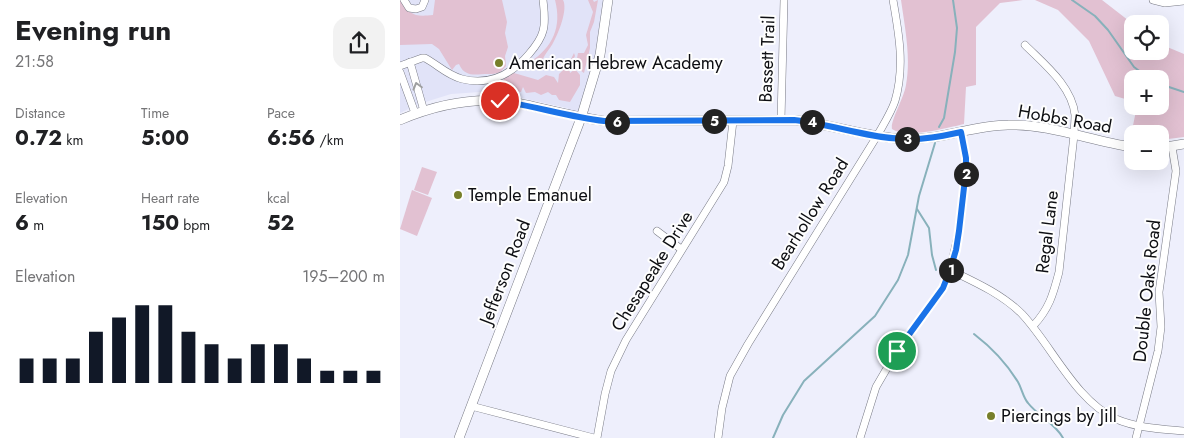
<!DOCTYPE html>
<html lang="en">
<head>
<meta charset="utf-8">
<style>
  :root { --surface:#fff; --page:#f2f2f2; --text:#202124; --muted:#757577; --accent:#111827 }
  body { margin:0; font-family:Jost,sans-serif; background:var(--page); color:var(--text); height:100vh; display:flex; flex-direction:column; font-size:19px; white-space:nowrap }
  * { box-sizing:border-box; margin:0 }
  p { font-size:16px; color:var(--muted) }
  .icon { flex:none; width:28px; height:28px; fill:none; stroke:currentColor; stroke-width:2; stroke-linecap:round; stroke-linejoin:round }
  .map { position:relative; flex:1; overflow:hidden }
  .panel { display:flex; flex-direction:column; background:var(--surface); width:400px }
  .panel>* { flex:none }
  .controls { position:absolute; left:724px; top:15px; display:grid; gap:10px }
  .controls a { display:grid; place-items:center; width:45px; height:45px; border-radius:10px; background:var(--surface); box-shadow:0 5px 20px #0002; font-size:25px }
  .pin { position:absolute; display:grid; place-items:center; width:42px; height:42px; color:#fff; margin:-21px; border:2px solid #fff; border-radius:50%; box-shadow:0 1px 5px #0007 }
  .km { position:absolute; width:25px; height:25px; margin:-12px; border-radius:50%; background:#222; color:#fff; font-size:14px; line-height:25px; text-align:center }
  .round { display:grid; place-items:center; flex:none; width:52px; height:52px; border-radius:15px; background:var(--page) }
  .summary { display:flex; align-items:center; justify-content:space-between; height:85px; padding:0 15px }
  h1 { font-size:28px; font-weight:700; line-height:38px }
  .figures { display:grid; grid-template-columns:repeat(3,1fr); gap:8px; height:85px; padding:5px 15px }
  .figures div { display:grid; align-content:center }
  .figures b { font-size:21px; font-weight:700 }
  .figures small { font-size:14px; font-weight:400 }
  .figures p { font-size:14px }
  .chart { height:140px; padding:10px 15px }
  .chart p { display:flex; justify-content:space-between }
  .chart svg { width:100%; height:90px; margin-top:5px; stroke:var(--accent); stroke-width:6 }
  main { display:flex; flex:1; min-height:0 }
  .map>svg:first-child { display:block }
  .built { fill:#e1e3f8 }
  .green { fill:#e2c1d2 }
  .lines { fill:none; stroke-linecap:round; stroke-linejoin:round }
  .stream { stroke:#88b1bb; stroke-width:2 }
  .minor-casing { stroke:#787a85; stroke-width:8 }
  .tertiary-casing { stroke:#787a85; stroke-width:10 }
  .minor { stroke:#fff; stroke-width:7 }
  .tertiary { stroke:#fff; stroke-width:9 }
  .oneway { stroke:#9e9fa0 }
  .route-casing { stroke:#fff; stroke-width:10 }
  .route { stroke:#1a73e8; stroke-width:6 }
  .poi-dot { fill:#777f2a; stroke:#fefefe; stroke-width:2 }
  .labels { text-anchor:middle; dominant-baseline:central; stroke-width:4; stroke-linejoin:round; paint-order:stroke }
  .street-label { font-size:18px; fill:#0d0e12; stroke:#fefefe }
  .poi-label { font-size:18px; fill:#0d0e12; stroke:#fefefe; text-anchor:start }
</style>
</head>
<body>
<main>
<section class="panel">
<div class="summary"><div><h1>Evening run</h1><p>21:58</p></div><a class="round"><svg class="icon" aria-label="share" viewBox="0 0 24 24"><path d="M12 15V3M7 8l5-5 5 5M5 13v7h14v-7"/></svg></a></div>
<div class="figures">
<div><p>Distance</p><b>0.72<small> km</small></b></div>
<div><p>Time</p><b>5:00</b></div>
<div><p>Pace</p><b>6:56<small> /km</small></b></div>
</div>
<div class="figures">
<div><p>Elevation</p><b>6<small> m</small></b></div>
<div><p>Heart rate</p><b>150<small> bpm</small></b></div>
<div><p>kcal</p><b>52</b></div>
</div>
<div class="chart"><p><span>Elevation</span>195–200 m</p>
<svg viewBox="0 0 160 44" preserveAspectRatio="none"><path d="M5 44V32M15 44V32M25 44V32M35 44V19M45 44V12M55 44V6M65 44V6M75 44V19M85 44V25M95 44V32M105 44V25M115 44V25M125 44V32M135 44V38M145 44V38M155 44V38"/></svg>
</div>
</section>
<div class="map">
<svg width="784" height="438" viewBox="0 0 784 438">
  <rect width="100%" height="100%" fill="#eeeffc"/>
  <path class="built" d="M0,0H207L208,9L181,118L167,108L103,94L80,92L51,94L19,104L0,113Z"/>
  <g class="green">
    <path d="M0,0C10,15 14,17 33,15L35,0H102L107,22L105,33L108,47L105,56L106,66C105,67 102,71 100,72C96,74 92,74 88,74C76,74 65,78 59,64L56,65L52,70L39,49L32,44L0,45Z"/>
    <path d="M155,0H163C168,9 159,32 154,41C150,50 142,55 142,65L130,62C153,47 162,27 155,0Z"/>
    <path d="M188,0H193L194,2L198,0L194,22L190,32V48L184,73C176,68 176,62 178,53H184L188,45L186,35L193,12Z"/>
    <path d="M501,0H623L600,3L576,27V85L566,87L564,124C547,128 507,139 492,129C490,121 504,98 506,85C511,57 505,28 501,0Z"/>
    <path d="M635,0H702L733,24L732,51H760V44L784,54V137L760,140V134H732V140H730L737,106H760V79H732V101L715,96L689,41L658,10Z"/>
    <path d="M174,53L175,56L169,68L170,73L175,69L180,75V85L170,102L159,100L156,95H152L148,92L141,95L135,92L126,93L123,87L121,92L102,88L99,82H102L106,76L114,73L138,80L146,75L154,77L158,83L159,74L168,65Z"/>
    <path d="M22,167L37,172L28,195L14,190Z"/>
    <path d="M12,190L32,198L17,236L0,229Z"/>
  </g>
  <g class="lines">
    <g class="stream">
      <path d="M672,0L695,16L708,30L734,67L750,79"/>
      <path d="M760,84L784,92"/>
      <path d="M539,127L544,118L555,52L557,28L553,0"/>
      <path d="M517,209L529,228L532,255L536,270"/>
      <path d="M574,334C591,347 607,364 618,382C622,389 623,397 628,403C638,416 655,423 663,438"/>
      <path d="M373,438L383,415L404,381L475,316L498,280L508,255L519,196L535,143"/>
    </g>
    <defs>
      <g id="minor">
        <path d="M4,0L9,8L16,9L22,7L25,0"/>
        <path d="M753,0L765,3L784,1"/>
        <path d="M625,45C644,64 672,86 675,115C675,122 674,129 674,135L659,272C653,295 649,309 633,326"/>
        <path d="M10,62L24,111"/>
        <path d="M0,66L22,58H25C38,65 47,75 62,79C89,86 112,74 129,54C135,47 141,39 143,31C146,21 144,10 143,0"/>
        <path d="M0,72L15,113"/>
        <path d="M381,120L384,0"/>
        <path d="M257,231L281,249"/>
        <path d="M550,270C575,282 602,294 622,314C652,346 675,400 716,419C737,428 762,429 784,431"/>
        <path d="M71,406L194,438"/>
        <path d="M197,438L205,394L211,371L226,340L324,182L328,166L333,121"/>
        <path d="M318,438L322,408L330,376L348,344L477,136C483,125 491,113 495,101C505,67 499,34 493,0"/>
        <path d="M460,438L476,387L497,351L543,288L550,270L559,231L566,170V158L561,132"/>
        <path d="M736,438L758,351L761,327L759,292L776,171L772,147"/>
      </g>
      <g id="tertiary">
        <path d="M0,120C38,104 76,96 117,103C146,109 174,117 204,121L394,120C430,124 466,137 503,139C539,141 573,125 608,125C650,124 691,141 732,147"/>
        <path d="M760,148L784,144"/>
        <path d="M59,438L181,118L200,55L208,0"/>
      </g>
    </defs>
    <use href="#minor" class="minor-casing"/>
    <use href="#tertiary" class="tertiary-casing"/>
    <use href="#minor" class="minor"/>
    <use href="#tertiary" class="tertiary"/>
  </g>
  <defs><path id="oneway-chevron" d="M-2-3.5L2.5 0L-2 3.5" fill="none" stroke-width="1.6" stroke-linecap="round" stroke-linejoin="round" transform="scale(1.25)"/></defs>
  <use class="oneway" href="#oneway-chevron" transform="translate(17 86) rotate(-106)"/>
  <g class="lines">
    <defs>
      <path id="route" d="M100,101C135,106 169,117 204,121L394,120C431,124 467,138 504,139C524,140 542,136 561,132L566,158V170L559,231L556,250L550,270L543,288L497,351"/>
    </defs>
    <use href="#route" class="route-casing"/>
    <use href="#route" class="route"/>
  </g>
  <g class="poi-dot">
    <circle cx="99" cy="63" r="5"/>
    <circle cx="58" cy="195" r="5"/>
    <circle cx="591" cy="416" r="5"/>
  </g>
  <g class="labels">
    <g class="street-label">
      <text transform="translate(367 59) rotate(-88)">Bassett Trail</text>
      <text transform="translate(665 119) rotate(10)">Hobbs Road</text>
      <text transform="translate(410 214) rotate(-58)">Bearhollow Road</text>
      <text transform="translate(647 232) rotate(-83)">Regal Lane</text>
      <text transform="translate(252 271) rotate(-58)">Chesapeake Drive</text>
      <text transform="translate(105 272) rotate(-69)">Jefferson Road</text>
      <text transform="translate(747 291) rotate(-84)">Double Oaks Road</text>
    </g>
    <g class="poi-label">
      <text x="109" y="63">American Hebrew Academy</text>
      <text x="68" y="195">Temple Emanuel</text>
      <text x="601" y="416">Piercings by Jill</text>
    </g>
  </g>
</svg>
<div class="controls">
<a><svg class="icon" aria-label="locate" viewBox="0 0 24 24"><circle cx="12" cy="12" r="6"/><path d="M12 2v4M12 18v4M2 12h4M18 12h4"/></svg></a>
<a>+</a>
<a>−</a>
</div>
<div class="pin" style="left:497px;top:351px;background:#1e9e55"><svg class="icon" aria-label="arrive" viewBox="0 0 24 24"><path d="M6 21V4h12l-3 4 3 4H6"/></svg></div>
<div class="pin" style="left:100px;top:101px;background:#d93025"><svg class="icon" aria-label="check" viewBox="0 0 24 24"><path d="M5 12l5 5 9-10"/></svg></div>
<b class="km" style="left:551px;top:270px">1</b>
<b class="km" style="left:566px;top:174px">2</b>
<b class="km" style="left:507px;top:139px">3</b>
<b class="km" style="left:412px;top:122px">4</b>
<b class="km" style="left:314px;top:121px">5</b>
<b class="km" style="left:217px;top:122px">6</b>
</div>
</main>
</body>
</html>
